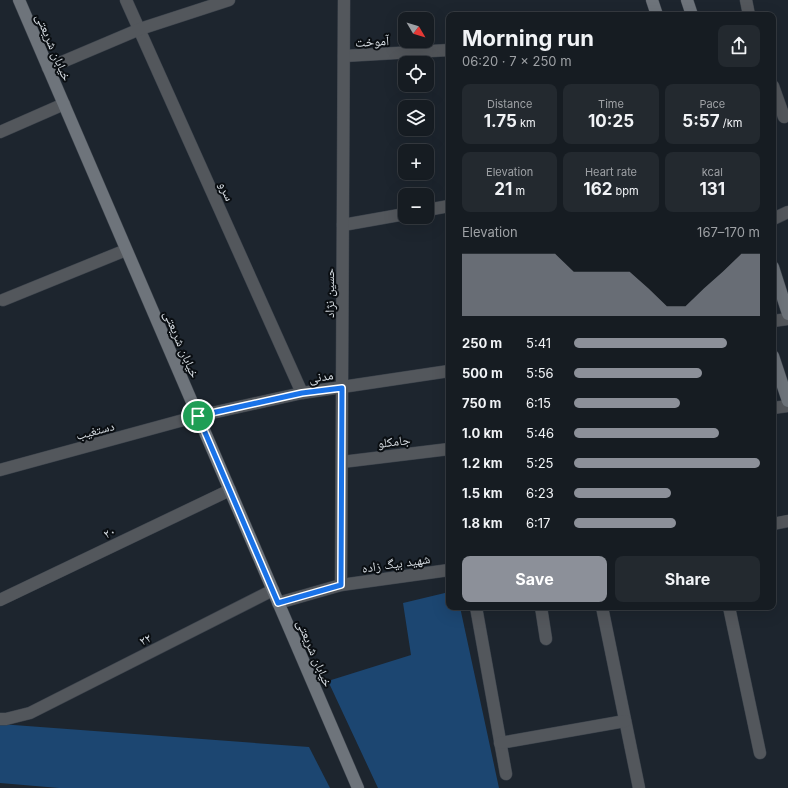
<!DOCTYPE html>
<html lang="en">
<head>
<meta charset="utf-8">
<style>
  :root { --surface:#161c22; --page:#23292f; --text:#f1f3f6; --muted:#9ea1a5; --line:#353a40; --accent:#8c9099 }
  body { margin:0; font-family:Inter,"Noto Naskh Arabic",sans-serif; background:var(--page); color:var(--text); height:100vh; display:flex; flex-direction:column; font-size:15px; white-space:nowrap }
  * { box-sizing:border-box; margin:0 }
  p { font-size:13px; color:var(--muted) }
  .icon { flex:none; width:22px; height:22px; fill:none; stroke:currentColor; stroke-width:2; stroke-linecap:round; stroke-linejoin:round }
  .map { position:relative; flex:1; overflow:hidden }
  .panel { position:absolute; left:446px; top:12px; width:330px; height:598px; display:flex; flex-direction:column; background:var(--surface); border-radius:8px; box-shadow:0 4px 16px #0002,0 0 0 1px var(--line) }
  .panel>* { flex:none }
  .needle { width:26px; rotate:128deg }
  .buttons { position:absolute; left:398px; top:12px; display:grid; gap:8px }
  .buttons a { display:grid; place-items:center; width:36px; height:36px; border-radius:8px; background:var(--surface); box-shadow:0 4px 16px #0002,0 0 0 1px var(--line); font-size:20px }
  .pin { position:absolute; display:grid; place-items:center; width:34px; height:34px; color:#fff; margin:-17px; border:2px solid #fff; border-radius:50%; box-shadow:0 1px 4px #0007 }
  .round { display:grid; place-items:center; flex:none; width:42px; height:42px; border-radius:8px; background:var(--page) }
  .head { display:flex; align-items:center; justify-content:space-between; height:68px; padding:0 16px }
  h1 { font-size:22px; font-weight:700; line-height:30px }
  .metrics { display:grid; grid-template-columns:repeat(3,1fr); gap:6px; height:68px; padding:4px 16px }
  .metrics div { display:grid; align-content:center; border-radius:8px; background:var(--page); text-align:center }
  .metrics b { font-size:17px; font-weight:700 }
  .metrics small { font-size:11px; font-weight:400 }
  .metrics p { font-size:11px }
  .chart { height:112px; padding:8px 16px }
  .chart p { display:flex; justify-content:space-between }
  .chart svg { width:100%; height:72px; margin-top:4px; fill:var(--accent); opacity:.7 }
  .primary-button { display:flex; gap:8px; margin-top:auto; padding:8px 16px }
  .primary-button a { flex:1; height:46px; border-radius:8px; background:var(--accent); color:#fff; font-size:16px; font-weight:700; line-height:46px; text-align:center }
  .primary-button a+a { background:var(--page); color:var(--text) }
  ul { padding:0 16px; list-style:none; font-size:13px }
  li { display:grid; grid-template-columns:64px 48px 1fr; align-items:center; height:30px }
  li i { height:10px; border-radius:5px; background:var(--accent) }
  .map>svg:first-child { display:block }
  .green { fill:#1c4671 }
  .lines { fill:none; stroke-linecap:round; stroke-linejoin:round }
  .street-casing { stroke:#3b424b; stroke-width:13 }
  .secondary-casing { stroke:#3b424b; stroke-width:13 }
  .street { stroke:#53575c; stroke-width:12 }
  .secondary { stroke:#6e747b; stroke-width:12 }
  .route-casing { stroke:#fff; stroke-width:8 }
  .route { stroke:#1a73e8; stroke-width:5 }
  .labels { text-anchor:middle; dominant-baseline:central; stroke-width:4; stroke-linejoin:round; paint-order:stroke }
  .street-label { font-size:13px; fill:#d6dce2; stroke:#0a0e12 }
</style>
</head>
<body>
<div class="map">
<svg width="788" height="788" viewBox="0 0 788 788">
  <rect width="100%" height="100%" fill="#1d252e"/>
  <g class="green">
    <path d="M449,592V607H460L499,788H378L328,681L411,655L403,603Z"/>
    <path d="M0,724L309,747L330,788H59L0,783Z"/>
  </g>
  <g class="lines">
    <defs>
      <g id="street">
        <path d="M126,0L302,393"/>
        <path d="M746,0L749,15"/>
        <path d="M344,56L449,50"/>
        <path d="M48,68L140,29L229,0"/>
        <path d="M773,86L784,117"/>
        <path d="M0,132L64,104"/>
        <path d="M427,210L449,206"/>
        <path d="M773,219L788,212"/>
        <path d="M343,225L405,214"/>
        <path d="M3,300L126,250"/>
        <path d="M773,321L788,319"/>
        <path d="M773,408L788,406"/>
        <path d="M342,462L449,449"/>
        <path d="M0,470L198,416L302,393L449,371"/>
        <path d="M773,524L788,521"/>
        <path d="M341,585L344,0"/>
        <path d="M0,600L230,490"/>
        <path d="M278,603L341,585L449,570"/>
        <path d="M476,607L506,774"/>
        <path d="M541,607L546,639"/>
        <path d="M602,607L639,788"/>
        <path d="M729,607L760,753"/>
        <path d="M0,719H6L30,713L273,590"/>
        <path d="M500,743L625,721"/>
      </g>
      <g id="secondary">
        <path d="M19,0L358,788"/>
        <path d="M652,0L657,15"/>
        <path d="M687,0L692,15"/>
        <path d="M773,267L788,314"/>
        <path d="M773,356L788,401"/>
      </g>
    </defs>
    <use href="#street" class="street-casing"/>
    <use href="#secondary" class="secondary-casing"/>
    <use href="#street" class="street"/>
    <use href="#secondary" class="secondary"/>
  </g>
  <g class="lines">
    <defs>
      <path id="route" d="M342,388L341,585L278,603L198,416L302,393Z"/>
    </defs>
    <use href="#route" class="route-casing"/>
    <use href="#route" class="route"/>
  </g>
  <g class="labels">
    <g class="street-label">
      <text transform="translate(372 41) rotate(-3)">آموخت</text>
      <text transform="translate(54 47) rotate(67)">خیابان شریعتی</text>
      <text transform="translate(227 191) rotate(66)">سرو</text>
      <text transform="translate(329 293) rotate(-90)">حسین نژاد</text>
      <text transform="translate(182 344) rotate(67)">خیابان شریعتی</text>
      <text transform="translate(321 376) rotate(-8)">مدنی</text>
      <text transform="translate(95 430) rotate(-15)">دستغیب</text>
      <text transform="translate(394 441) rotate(-7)">جامکلو</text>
      <text transform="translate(109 532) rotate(-26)">۲۰</text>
      <text transform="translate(396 563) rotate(-8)">شهید بیگ زاده</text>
      <text transform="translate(145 639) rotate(-27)">۲۲</text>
      <text transform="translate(315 653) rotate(67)">خیابان شریعتی</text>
    </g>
  </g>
</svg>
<div class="buttons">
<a><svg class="needle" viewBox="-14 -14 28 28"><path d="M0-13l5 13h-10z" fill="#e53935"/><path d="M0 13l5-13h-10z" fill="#9ea1a5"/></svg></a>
<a><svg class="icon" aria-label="locate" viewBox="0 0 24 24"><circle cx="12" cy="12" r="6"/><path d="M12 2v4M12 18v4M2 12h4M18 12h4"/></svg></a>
<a><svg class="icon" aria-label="layers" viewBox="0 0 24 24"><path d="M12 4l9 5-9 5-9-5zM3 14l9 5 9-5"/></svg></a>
<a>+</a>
<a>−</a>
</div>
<div class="pin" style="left:198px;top:416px;background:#1e9e55"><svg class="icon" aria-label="arrive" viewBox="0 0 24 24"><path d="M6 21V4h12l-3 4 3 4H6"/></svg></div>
<section class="panel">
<div class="head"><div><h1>Morning run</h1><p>06:20 · 7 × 250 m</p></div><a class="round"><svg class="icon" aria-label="share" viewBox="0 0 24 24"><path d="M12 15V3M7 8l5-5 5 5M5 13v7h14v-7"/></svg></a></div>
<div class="metrics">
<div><p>Distance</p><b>1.75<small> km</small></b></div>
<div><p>Time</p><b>10:25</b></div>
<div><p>Pace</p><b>5:57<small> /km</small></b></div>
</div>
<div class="metrics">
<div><p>Elevation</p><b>21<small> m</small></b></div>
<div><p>Heart rate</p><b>162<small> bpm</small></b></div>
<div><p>kcal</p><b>131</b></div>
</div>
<div class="chart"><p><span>Elevation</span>167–170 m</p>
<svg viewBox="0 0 160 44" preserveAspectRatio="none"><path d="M0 44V6L10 6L20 6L30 6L40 6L50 6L60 17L70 17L80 17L90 17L100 27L110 38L120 38L130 27L140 17L150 6L160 6V44z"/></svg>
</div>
<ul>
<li><b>250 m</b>5:41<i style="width:82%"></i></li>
<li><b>500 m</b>5:56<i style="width:69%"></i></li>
<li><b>750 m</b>6:15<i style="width:57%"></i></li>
<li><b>1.0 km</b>5:46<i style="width:78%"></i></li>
<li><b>1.2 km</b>5:25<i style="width:100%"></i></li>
<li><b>1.5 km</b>6:23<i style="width:52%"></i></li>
<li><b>1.8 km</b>6:17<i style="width:55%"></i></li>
</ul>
<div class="primary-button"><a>Save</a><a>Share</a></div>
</section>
</div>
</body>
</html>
